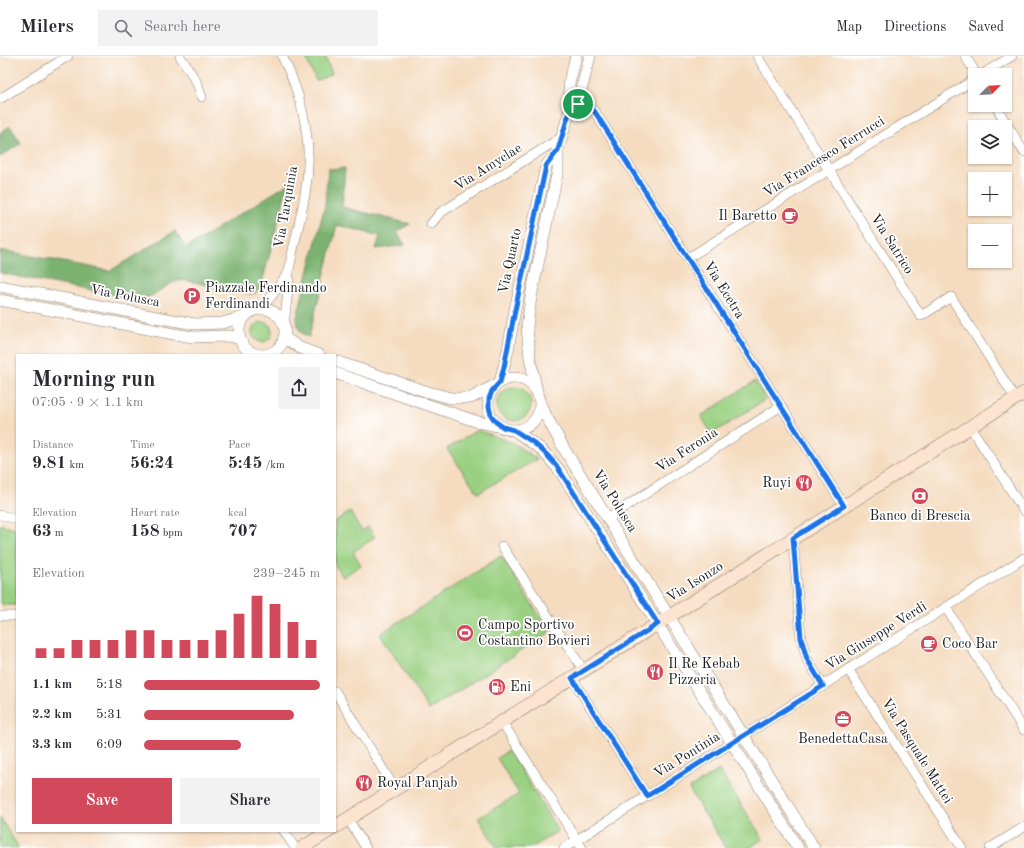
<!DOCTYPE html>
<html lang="en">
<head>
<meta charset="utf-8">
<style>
  :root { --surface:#fff; --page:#f2f2f3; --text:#2b2b33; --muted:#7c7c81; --line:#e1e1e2; --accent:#d1495b }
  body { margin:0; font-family:"Old Standard TT",serif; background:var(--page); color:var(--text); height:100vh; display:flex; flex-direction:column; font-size:15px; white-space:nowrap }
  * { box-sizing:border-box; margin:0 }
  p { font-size:13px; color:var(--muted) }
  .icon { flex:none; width:22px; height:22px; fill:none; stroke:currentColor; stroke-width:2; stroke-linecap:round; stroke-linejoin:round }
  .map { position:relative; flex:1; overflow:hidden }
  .drawer { position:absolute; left:16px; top:298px; width:320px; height:478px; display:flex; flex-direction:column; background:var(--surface); border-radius:0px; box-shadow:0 1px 3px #0004 }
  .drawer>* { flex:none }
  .needle { width:26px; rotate:66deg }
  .buttons { position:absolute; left:968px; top:12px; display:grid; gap:8px }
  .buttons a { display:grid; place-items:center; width:44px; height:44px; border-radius:0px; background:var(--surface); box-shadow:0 1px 3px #0004; font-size:20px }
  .pin { position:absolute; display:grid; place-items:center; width:34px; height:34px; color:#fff; margin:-17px; border:2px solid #fff; border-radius:50%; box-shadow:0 1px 4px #0007 }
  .round { display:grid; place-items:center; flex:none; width:42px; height:42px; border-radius:0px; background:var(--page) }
  .summary { display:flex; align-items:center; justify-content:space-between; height:68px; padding:0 16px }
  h1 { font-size:22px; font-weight:600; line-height:30px }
  .figures { display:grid; grid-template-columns:repeat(3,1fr); gap:6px; height:68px; padding:4px 16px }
  .figures div { display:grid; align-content:center }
  .figures b { font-size:17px; font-weight:600 }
  .figures small { font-size:11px; font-weight:400 }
  .figures p { font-size:11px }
  .chart { height:112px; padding:8px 16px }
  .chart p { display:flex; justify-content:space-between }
  .chart svg { width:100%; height:72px; margin-top:4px; stroke:var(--accent); stroke-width:6 }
  .primary-button { display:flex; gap:8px; margin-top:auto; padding:8px 16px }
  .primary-button a { flex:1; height:46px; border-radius:0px; background:var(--accent); color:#fff; font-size:16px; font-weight:600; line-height:46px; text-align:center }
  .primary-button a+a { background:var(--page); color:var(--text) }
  ul { padding:0 16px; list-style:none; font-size:13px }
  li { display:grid; grid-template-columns:64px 48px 1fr; align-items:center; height:30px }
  li i { height:10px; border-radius:5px; background:var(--accent) }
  header { display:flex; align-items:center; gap:24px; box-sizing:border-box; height:56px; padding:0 20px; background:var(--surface); border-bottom:1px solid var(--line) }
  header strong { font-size:19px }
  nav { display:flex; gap:22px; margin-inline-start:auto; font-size:14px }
  .search { width:280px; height:36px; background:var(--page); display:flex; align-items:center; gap:10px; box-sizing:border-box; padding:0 14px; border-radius:0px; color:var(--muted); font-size:15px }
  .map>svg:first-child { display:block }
  .green { fill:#9ad081; stroke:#5b764e }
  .forest { fill:#7bb26f; stroke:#4c6746 }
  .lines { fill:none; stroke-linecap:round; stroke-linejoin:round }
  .minor-casing { stroke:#887c6e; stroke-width:10 }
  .tertiary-casing { stroke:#887c6e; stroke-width:12 }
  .secondary-casing { stroke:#887c6e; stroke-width:14 }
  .minor { stroke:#fff; stroke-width:9 }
  .tertiary { stroke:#fff; stroke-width:11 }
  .secondary { stroke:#fde4d1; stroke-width:13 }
  .route-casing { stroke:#fff; stroke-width:8 }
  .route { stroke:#1a73e8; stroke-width:5 }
  .labels { text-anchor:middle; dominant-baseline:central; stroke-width:3.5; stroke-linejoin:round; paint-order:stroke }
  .street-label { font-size:14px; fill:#1c1c1c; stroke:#fff }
  .poi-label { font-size:14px; fill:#1c1c1c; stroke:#fff; text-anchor:start }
</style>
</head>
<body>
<header>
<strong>Milers</strong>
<div class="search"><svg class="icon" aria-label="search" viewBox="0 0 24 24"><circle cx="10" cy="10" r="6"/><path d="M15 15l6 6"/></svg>Search here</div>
<nav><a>Map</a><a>Directions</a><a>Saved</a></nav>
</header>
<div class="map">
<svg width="1024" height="792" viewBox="0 0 1024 792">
  <rect width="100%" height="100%" fill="#fff"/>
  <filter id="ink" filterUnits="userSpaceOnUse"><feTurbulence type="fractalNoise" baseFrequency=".025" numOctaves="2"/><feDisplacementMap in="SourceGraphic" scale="8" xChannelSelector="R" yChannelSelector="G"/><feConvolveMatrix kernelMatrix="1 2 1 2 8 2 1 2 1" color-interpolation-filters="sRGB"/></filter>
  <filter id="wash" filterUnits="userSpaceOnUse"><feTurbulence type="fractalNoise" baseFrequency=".012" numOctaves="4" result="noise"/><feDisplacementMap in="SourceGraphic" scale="16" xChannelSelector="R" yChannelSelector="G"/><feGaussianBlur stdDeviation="0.9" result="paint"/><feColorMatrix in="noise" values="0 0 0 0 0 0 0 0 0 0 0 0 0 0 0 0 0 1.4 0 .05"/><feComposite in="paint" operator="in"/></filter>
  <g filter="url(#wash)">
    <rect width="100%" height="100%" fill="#f5dcc0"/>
    <g class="green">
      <path d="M305,0H325L332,18L316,25Z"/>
      <circle cx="262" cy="276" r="10"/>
      <path d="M755,325L766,343L712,378L701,360Z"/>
      <circle cx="514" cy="348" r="17"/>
      <path d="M477,374L511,386L537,403L478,437L447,393Z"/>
      <path d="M350,456L362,475L368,471L375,481L353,496L361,509L343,521L335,509V465Z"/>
      <path d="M0,468L17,473V549H3L0,545Z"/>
      <path d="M501,500L550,576L429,654L380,578Z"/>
      <path d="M509,694L558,775L531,792H497L478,762L519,738L497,702Z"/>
      <path d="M719,714L763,783L749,792H726L689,733Z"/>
      <path d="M0,762L19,792H0Z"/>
    </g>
    <g class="forest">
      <path d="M10,70L21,87L0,101V77Z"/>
      <path d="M345,112L342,151L410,168L397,176L405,189L376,193L380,180L337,169L309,281C299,277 297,271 297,261L325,149L328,113Z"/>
      <path d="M288,128L262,227L256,237L251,238L184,224C167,224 156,242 139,244L0,217V194L110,215L175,175L186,192Z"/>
    </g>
  </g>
  <g filter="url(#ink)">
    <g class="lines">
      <defs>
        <g id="minor">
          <path d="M180,0L196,25L202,41"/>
          <path d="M282,0C304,44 314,89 305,138C301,164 293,189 289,215C288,221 289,228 288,234C287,246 285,258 284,270"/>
          <path d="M757,0L921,260L951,241L1015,342"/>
          <path d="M965,0L977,19"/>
          <path d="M981,19L1012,0"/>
          <path d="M0,43L68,0"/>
          <path d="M995,49L1024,96"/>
          <path d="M571,50C581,47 587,48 595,56L844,450"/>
          <path d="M431,168L440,157L562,81"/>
          <path d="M688,202L975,23"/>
          <path d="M257,254C271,244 279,229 289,216"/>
          <path d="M246,292L247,299"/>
          <path d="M262,299H263"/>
          <path d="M970,370L1024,455"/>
          <path d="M0,459L17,463"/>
          <path d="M608,462L781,350"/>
          <path d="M793,482L801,582L807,603L823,630"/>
          <path d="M502,490L584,615"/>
          <path d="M946,552L1024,674"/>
          <path d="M0,560H17"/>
          <path d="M848,613L962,792"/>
          <path d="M572,622L647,740"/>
          <path d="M335,635L395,733"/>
          <path d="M502,666L582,792"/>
          <path d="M348,763L366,792"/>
          <path d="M284,775L295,792"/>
          <path d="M564,792L732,687L1024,502"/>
          <path d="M990,792L1024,771"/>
        </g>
        <g id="tertiary">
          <path d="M571,50L569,27L576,0"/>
          <path d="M0,230L156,261L195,268L222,267L244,261"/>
          <path d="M0,244L174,278L193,281L230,280L240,283"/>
          <circle cx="262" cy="276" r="23"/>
          <path d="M284,281L300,292L319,299"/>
          <path d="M335,305L428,336L451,342H471L497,328"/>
          <path d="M335,317L478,366L503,371"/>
          <circle cx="514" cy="348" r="26"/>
          <path d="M500,326L508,294L515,254L546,110L558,94"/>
          <path d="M537,336L530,302L527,271L531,241L558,114V94L571,50L582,31L590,0"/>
          <path d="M539,342L546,360L566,396L814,792"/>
          <path d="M514,374L541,393L560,415L649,555L798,792"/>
        </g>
        <g id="secondary">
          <path d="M335,771L1024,337"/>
          <path d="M302,792L329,775"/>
        </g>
      </defs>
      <use href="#minor" class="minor-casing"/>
      <use href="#tertiary" class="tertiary-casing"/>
      <use href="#secondary" class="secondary-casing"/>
      <use href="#minor" class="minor"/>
      <use href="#tertiary" class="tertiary"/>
      <use href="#secondary" class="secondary"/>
    </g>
  </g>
  <g class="lines" filter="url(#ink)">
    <defs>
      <path id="route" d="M578,48H585L595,56L844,450L793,482L801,582L807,603L823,630L647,740L572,622L658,568L556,409L546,398L534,387L514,374L503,371L496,366L491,359L489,351V343L492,335L500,326L504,311L515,254L546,110L558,94L571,50Z"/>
    </defs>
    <use href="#route" class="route-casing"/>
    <use href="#route" class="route"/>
  </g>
  <defs>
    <symbol id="cafe-disc" viewBox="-11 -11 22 22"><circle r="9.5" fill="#d1495b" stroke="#fff"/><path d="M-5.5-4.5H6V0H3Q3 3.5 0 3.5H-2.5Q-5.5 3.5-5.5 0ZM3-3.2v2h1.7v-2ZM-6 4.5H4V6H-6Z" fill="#fff"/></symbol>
    <symbol id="parking-disc" viewBox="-11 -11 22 22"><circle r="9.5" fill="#d1495b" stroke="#fff"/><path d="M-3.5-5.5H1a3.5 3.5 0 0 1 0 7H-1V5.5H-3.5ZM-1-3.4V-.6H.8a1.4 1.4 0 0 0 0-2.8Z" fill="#fff"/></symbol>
    <symbol id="restaurant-disc" viewBox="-11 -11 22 22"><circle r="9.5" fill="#d1495b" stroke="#fff"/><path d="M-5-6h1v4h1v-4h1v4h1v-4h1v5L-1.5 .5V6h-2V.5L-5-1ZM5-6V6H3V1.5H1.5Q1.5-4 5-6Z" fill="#fff"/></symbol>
    <symbol id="bank-disc" viewBox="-11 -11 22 22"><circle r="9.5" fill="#d1495b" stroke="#fff"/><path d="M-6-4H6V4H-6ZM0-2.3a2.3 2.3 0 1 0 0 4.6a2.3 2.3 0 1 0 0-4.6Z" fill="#fff"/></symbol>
    <symbol id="stadium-disc" viewBox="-11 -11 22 22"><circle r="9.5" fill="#d1495b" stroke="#fff"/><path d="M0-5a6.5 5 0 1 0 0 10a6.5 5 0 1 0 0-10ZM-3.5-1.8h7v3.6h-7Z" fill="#fff"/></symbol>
    <symbol id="fuel-disc" viewBox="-11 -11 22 22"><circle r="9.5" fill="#d1495b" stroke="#fff"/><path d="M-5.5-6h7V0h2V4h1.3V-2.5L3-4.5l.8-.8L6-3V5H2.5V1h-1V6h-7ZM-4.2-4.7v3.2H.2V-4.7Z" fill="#fff"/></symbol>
    <symbol id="office-disc" viewBox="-11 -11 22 22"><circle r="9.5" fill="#d1495b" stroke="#fff"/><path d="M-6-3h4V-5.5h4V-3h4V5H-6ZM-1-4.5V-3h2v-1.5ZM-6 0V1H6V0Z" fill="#fff"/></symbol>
  </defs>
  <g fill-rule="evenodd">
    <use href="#cafe-disc" x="780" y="150" width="20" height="20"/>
    <use href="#parking-disc" x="182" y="230" width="20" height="20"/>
    <use href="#restaurant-disc" x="794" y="417" width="20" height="20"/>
    <use href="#bank-disc" x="910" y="430" width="20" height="20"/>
    <use href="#stadium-disc" x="455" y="567" width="20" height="20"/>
    <use href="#cafe-disc" x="919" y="578" width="20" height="20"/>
    <use href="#restaurant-disc" x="645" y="606" width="20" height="20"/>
    <use href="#fuel-disc" x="487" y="621" width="20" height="20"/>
    <use href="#office-disc" x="833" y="653" width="20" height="20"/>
    <use href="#restaurant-disc" x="354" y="717" width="20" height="20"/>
  </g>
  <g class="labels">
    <g class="street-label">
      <text transform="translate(824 101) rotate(-32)">Via Francesco Ferrucci</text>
      <text transform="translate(488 111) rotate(-32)">Via Amyclae</text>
      <text transform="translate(286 151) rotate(-80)">Via Tarquinia</text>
      <text transform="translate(892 188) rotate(58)">Via Satrico</text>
      <text transform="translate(510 205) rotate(-78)">Via Quarto</text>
      <text transform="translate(724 234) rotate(58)">Via Ecetra</text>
      <text transform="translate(125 240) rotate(11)">Via Polusca</text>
      <text transform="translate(687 394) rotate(-33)">Via Feronia</text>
      <text transform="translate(615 445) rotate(58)">Via Polusca</text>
      <text transform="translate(695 526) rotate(-32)">Via Isonzo</text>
      <text transform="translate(876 580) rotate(-32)">Via Giuseppe Verdi</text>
      <text transform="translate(917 695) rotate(58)">Via Pasquale Mattei</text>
      <text transform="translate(687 699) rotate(-32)">Via Pontinia</text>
    </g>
    <g class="poi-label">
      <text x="777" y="160" text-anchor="end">Il Baretto</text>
      <text x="205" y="232">Piazzale Ferdinando<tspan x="205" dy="16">Ferdinandi</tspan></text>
      <text x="791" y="427" text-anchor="end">Ruyi</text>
      <text x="920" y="460" text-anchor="middle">Banco di Brescia</text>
      <text x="478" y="569">Campo Sportivo<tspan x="478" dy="16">Costantino Bovieri</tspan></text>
      <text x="942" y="588">Coco Bar</text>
      <text x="668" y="608">Il Re Kebab<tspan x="668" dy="16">Pizzeria</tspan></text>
      <text x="510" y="631">Eni</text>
      <text x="843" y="683" text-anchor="middle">BenedettaCasa</text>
      <text x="377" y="727">Royal Panjab</text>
    </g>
  </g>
</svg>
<div class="buttons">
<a><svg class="needle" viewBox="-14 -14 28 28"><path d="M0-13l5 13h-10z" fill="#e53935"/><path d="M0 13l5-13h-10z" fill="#7c7c81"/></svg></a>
<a><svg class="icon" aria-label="layers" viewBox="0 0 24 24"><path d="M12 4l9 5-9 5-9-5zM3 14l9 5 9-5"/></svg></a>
<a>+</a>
<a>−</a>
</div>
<div class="pin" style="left:578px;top:48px;background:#1e9e55"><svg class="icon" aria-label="arrive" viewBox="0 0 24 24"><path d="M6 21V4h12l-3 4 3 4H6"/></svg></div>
<section class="drawer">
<div class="summary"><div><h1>Morning run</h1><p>07:05 · 9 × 1.1 km</p></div><a class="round"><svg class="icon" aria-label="share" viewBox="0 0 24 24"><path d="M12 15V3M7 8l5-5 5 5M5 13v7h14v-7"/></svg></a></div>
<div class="figures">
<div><p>Distance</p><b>9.81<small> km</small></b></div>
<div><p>Time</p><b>56:24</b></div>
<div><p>Pace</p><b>5:45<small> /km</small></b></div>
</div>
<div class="figures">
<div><p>Elevation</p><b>63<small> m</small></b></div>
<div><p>Heart rate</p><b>158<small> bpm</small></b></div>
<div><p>kcal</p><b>707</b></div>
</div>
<div class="chart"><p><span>Elevation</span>239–245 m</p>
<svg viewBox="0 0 160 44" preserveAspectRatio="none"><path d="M5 44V38M15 44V38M25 44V33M35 44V33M45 44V33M55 44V27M65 44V27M75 44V33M85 44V33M95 44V33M105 44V27M115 44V17M125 44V6M135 44V11M145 44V22M155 44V33"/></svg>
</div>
<ul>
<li><b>1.1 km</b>5:18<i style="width:100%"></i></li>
<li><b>2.2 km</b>5:31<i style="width:85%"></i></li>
<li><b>3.3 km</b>6:09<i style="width:55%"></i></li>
</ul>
<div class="primary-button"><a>Save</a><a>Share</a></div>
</section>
</div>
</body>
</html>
